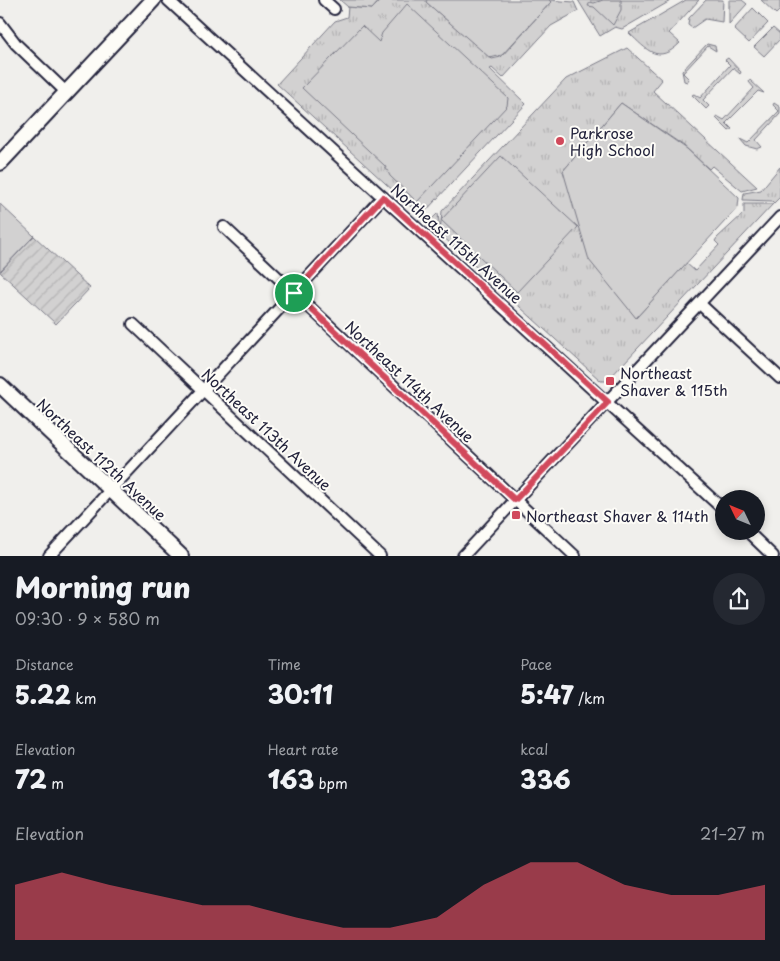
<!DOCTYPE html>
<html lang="en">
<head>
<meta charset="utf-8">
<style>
  :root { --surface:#171b24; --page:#242831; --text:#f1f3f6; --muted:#9ea1a6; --accent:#d1495b }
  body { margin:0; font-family:"Playpen Sans",sans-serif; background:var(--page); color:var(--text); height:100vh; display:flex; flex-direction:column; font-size:19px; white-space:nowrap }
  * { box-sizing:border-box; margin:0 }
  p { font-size:16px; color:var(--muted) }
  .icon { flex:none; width:28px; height:28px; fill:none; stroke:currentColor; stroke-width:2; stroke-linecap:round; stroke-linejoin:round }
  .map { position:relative; height:556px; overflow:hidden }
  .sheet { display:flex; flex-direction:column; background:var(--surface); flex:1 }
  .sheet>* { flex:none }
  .needle { width:32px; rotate:313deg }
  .tools { position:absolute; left:715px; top:490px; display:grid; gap:10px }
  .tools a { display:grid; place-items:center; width:50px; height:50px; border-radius:50%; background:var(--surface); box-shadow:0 2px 8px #0003; font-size:25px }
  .pin { position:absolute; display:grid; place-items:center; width:42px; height:42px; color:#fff; margin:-21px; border:2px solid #fff; border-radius:50%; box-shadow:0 1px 5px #0007 }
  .round { display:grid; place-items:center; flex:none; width:52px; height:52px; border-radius:26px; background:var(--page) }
  .overview { display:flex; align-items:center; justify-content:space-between; height:85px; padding:0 15px }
  h1 { font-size:28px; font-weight:800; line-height:38px }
  .metrics { display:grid; grid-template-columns:repeat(3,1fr); gap:8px; height:85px; padding:5px 15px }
  .metrics div { display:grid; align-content:center }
  .metrics b { font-size:25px; font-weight:800 }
  .metrics small { font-size:14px; font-weight:400 }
  .metrics p { font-size:14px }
  .chart { height:140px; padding:10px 15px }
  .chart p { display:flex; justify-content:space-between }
  .chart svg { width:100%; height:90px; margin-top:5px; fill:var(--accent); opacity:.7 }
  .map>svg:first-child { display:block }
  .grass { fill:url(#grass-tufts); stroke:#7a7a86 }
  .park { fill:#d2d1d1; stroke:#7a7a86 }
  .garden { fill:url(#garden-furrows); stroke:#7a7a86 }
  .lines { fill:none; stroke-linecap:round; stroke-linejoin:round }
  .minor-casing { stroke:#22223b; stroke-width:14 }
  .tertiary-casing { stroke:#22223b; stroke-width:18 }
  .minor { stroke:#fdfcf7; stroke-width:10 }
  .tertiary { stroke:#fdfcf7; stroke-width:14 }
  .route-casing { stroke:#fff; stroke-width:10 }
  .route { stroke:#d1495b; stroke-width:6 }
  .poi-dot { fill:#d1495b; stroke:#fdfcf7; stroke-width:2 }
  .labels { text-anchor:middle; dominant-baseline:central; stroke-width:4; stroke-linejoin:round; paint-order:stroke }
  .poi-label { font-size:15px; fill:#22223b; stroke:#fdfcf7; text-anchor:start }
  .street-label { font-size:15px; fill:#22223b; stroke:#fdfcf7 }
</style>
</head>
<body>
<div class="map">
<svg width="780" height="556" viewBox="0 0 780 556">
  <defs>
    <pattern id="grass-tufts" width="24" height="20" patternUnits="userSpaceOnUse" patternTransform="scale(1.25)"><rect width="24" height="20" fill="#d2d1d1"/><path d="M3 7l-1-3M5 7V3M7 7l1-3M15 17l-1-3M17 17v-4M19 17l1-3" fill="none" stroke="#b4b3b4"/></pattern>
    <pattern id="garden-furrows" width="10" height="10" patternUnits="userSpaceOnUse" patternTransform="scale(1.25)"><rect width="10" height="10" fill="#d2d1d1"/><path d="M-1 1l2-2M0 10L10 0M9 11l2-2" fill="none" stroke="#b4b3b4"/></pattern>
  </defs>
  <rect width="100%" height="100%" fill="#f0efec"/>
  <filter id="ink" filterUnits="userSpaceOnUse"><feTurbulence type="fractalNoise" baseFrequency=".02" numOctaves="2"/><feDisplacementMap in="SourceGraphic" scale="10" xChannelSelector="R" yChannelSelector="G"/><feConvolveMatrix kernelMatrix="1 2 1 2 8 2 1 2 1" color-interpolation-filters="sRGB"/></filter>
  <g filter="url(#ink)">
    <g class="grass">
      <path d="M381,0H427L426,2L492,59L501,57L551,2L549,0L574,2L578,11L551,26L503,78L492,68L490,69L526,104L421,216L277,84L335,21L347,17L348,7L372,9Z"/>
      <path d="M578,0H672L622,29L615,27L600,36Z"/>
      <path d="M686,0H699L669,33L680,43C658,65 647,50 629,33Z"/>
      <path d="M706,0H723L722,22L705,19L692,28L688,25L689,18Z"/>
      <path d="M729,0H742L747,4L729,24Z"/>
      <path d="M761,0H780V10L776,14Z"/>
      <path d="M753,8L768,23L749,43L734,29Z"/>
      <path d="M773,28L780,34V39L764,56L754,47Z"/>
      <path d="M707,44L715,46L716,51L708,46L683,73L689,79L687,82L684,81L682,71Z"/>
      <path d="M627,48L662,80L653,91L757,187L742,191L712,166L709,169L684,146L621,103L563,171L636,318L686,263L695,271L719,245L715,241L717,238L744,213V204H773L607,381H601L428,223L438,213L440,232L442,211L566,79Z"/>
      <path d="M728,58L741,72L740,74L733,68L703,100L709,106L706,109L692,95L694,94L700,98L730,65L725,60Z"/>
      <path d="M750,80L764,93L758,91L726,123L732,129L729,131L715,117L717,116L724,120L754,88L749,82Z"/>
      <path d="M774,103L780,107V114L756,140L762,147L757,149L746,146L740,139L748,143L779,111L773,105Z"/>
      <path d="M780,167V197L774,203L772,201L743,200L744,193L761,190Z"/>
    </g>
    <g class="park">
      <path d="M340,0H380L372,9L348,7Z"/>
      <path d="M427,0H549L551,2L502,55L490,58L426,2Z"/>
      <path d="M603,0H621V10L613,25L594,7L588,6L590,2L594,3Z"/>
      <path d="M407,4L508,98L507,106L417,202L390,176L385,166L302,88L362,26L379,42L382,33Z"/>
      <path d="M621,103L687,149L739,198L738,207L636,318L589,260L563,171Z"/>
      <path d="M501,156L578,227L517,292L441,220Z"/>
      <path d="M0,204L34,236L0,271Z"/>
    </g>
    <path class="garden" d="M34,236L90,288L56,324L0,272Z"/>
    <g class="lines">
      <defs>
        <g id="minor">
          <path d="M168,0L724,510"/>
          <path d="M324,0L334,9"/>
          <path d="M0,23L16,44L66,92"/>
          <path d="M224,227L575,556"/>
          <path d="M700,304L780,378"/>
          <path d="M133,324L380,556"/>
          <path d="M747,531L773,556"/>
          <path d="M49,556L383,197"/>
          <path d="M463,556L780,217"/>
        </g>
        <g id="tertiary">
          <path d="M0,163L153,0"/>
          <path d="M0,385L181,556"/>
        </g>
      </defs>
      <use href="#minor" class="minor-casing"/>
      <use href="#tertiary" class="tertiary-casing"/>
      <use href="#minor" class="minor"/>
      <use href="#tertiary" class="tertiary"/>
    </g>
  </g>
  <g class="lines" filter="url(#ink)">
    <defs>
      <path id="route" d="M383,197L608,402L515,500L294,293Z"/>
    </defs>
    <use href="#route" class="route-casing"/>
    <use href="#route" class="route"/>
  </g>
  <g class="poi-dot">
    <circle cx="560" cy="141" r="5"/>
    <rect x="605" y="376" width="10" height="10" rx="2.5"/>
    <rect x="511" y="510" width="10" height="10" rx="2.5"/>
  </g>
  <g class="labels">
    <g class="poi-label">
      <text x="570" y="132">Parkrose<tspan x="570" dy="17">High School</tspan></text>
      <text x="620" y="372">Northeast<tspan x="620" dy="17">Shaver &amp; 115th</tspan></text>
      <text x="526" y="515">Northeast Shaver &amp; 114th</text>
    </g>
    <g class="street-label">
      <text transform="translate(457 243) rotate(42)">Northeast 115th Avenue</text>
      <text transform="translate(410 381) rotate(43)">Northeast 114th Avenue</text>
      <text transform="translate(267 429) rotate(43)">Northeast 113th Avenue</text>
      <text transform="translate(102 459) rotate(43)">Northeast 112th Avenue</text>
    </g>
  </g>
</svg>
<div class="tools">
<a><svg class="needle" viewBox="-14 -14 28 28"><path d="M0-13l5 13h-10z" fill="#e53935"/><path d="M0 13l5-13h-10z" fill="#9ea1a6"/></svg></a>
</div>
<div class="pin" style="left:294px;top:293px;background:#1e9e55"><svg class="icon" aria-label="arrive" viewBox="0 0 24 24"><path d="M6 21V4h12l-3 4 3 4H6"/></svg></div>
</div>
<section class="sheet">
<div class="overview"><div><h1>Morning run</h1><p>09:30 · 9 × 580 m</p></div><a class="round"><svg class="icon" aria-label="share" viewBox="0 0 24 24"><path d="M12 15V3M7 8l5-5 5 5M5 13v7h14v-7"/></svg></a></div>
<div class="metrics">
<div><p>Distance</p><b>5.22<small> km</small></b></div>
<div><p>Time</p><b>30:11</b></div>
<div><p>Pace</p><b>5:47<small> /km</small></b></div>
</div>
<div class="metrics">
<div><p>Elevation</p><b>72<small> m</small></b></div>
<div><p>Heart rate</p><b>163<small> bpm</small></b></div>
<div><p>kcal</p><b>336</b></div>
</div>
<div class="chart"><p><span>Elevation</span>21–27 m</p>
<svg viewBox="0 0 160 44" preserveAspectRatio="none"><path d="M0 44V17L10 11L20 17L30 22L40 27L50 27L60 33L70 38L80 38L90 33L100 17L110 6L120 6L130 17L140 22L150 22L160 17V44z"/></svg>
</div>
</section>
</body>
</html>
